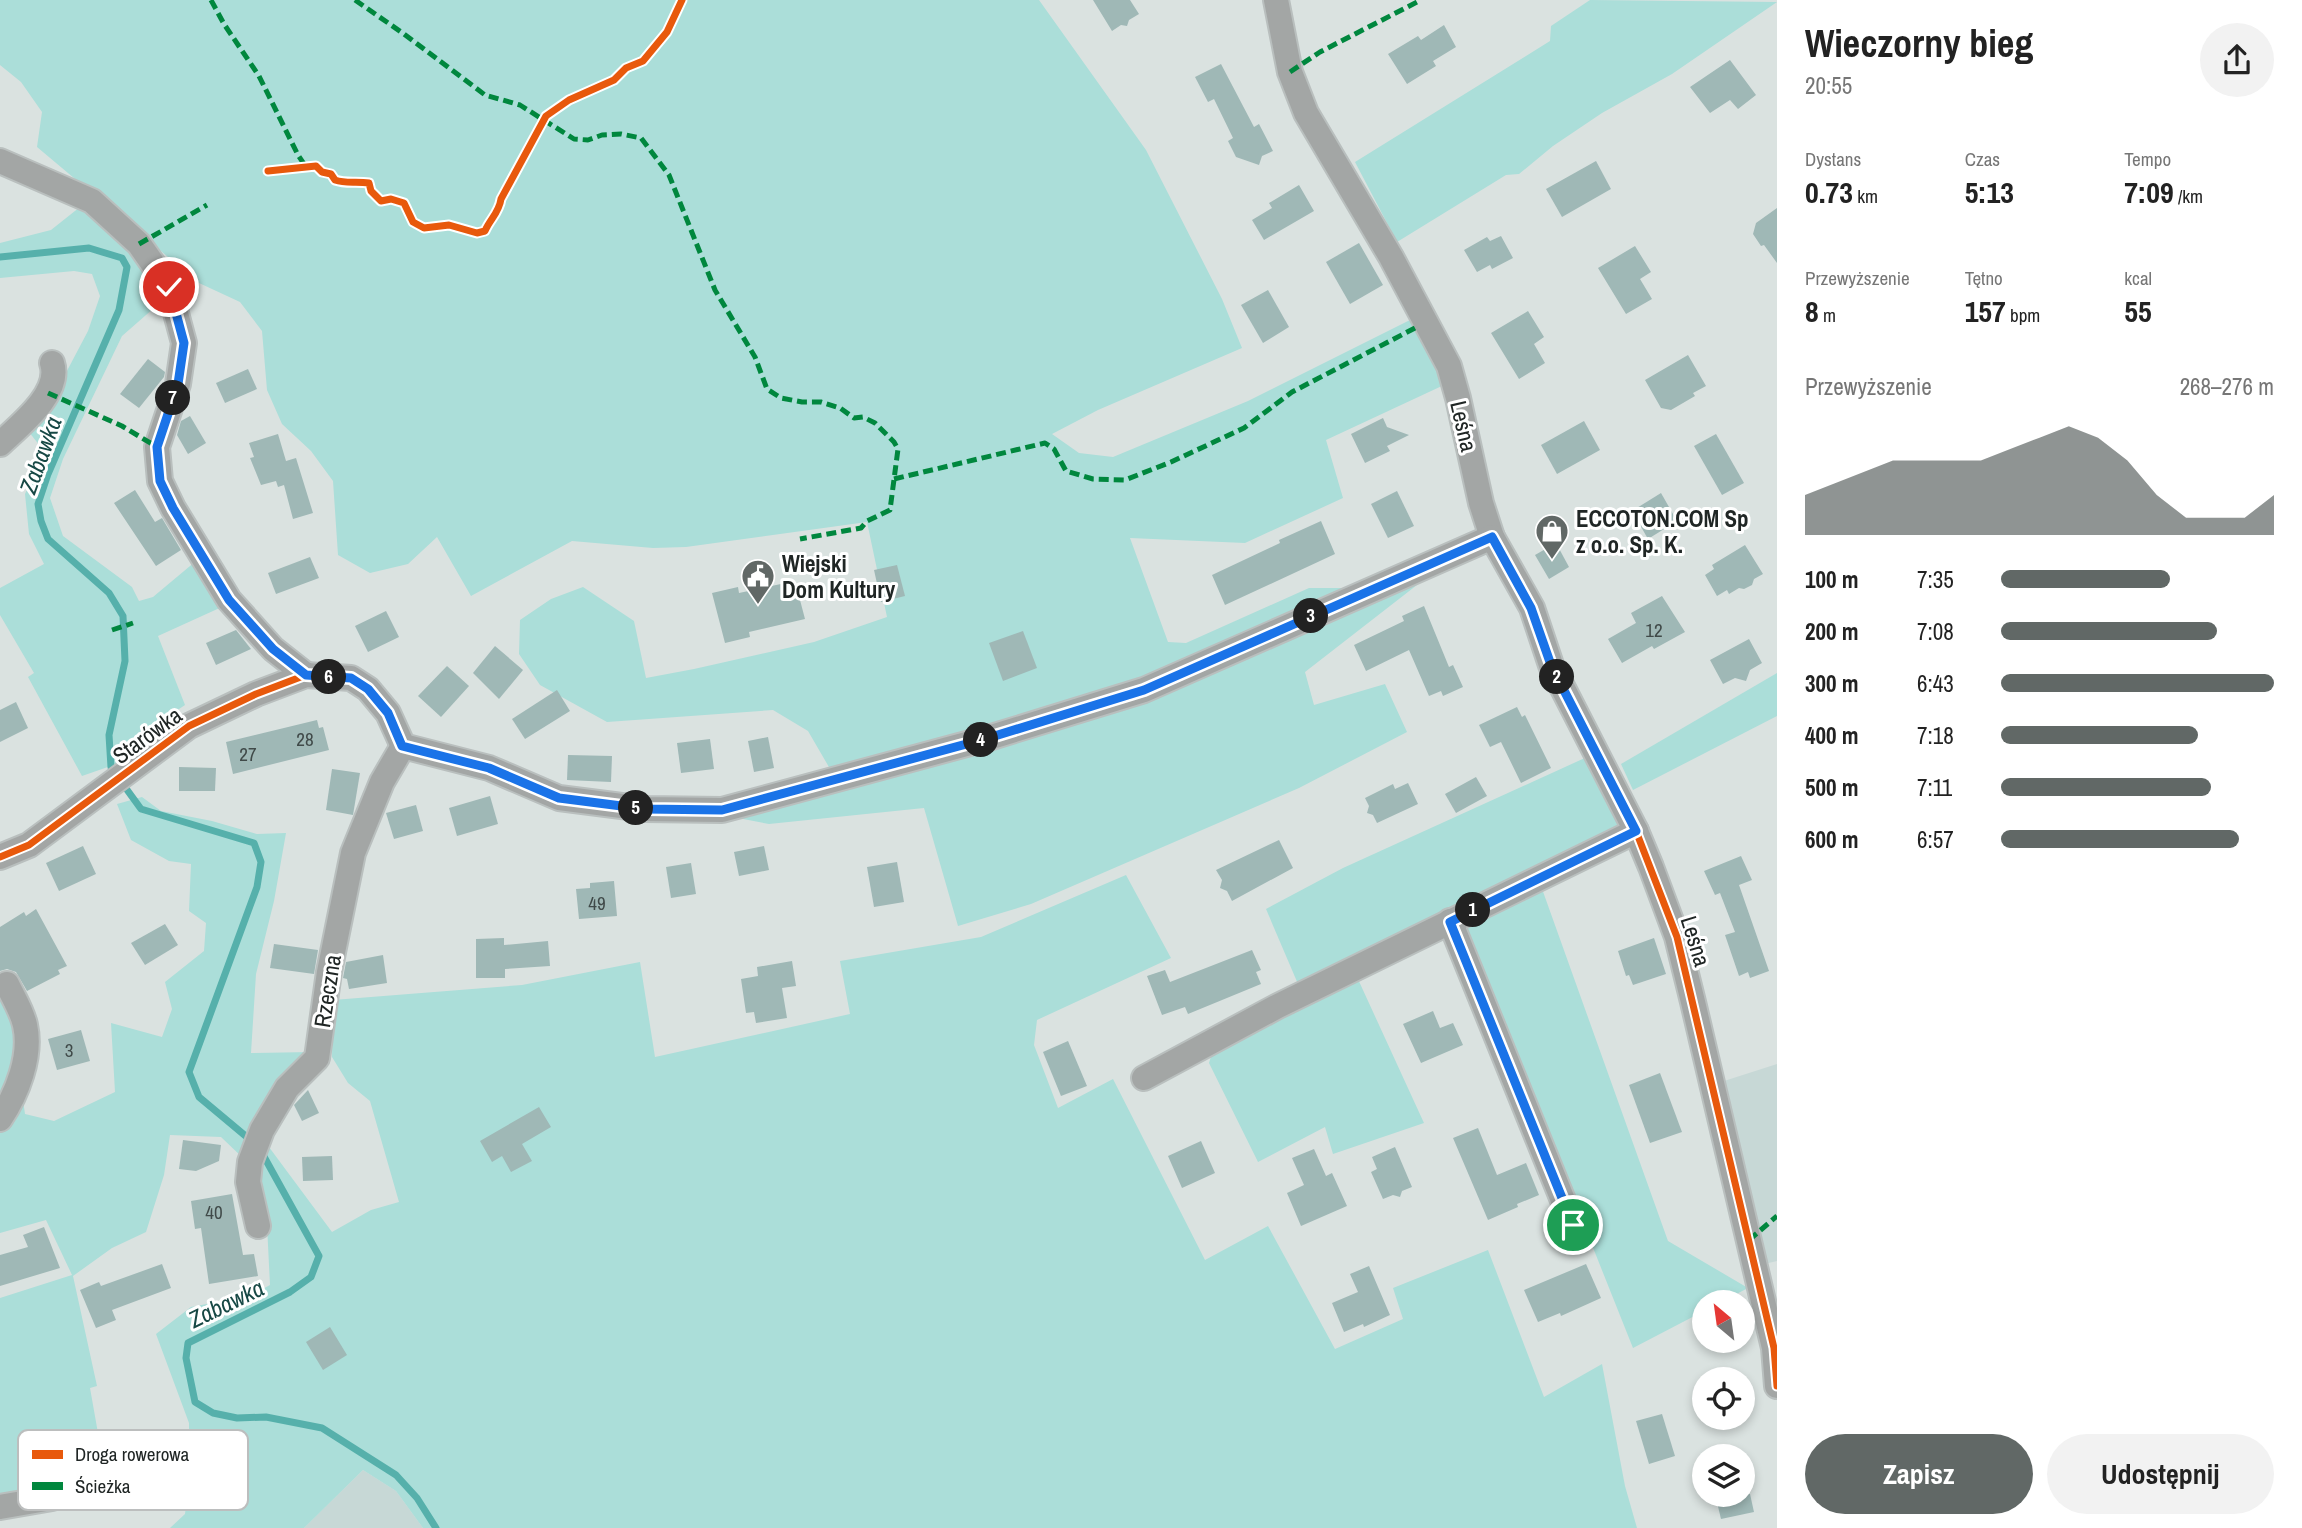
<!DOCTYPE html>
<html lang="pl">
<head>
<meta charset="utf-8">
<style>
  :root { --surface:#fff; --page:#f2f2f2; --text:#222; --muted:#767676; --accent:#616866 }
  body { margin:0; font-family:"Archivo Narrow",sans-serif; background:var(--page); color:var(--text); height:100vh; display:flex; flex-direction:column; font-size:26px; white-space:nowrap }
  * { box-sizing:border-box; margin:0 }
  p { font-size:23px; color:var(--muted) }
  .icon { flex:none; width:38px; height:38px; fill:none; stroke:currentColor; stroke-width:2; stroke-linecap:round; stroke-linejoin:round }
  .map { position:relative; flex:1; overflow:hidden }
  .drawer { display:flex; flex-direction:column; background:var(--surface); width:525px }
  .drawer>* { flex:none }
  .needle { width:46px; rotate:331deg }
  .controls { position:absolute; left:1692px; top:1290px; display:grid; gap:14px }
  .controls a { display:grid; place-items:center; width:63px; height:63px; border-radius:50%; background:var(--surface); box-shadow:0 4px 10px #0003; font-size:35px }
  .pin { position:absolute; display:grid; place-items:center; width:60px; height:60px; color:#fff; margin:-30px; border:4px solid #fff; border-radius:50%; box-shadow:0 2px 7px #0007 }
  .km { position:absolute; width:35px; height:35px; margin:-18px; border-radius:50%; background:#222; color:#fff; font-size:19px; line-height:35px; text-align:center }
  .round { display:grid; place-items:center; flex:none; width:74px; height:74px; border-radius:37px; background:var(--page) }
  .overview { display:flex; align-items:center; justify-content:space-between; height:119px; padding:0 28px }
  h1 { font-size:38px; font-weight:700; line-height:52px }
  .stats { display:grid; grid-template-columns:repeat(3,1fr); gap:10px; height:119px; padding:7px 28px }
  .stats div { display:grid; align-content:center }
  .stats b { font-size:30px; font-weight:700 }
  .stats small { font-size:19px; font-weight:400 }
  .stats p { font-size:19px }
  .chart { height:196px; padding:14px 28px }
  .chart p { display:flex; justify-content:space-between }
  .chart svg { width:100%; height:126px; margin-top:7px; fill:var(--accent); opacity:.7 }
  .button { display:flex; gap:14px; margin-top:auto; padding:14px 28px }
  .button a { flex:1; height:80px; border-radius:42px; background:var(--accent); color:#fff; font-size:28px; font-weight:700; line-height:80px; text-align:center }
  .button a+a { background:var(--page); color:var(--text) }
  ul { padding:0 28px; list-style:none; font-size:23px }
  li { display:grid; grid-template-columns:112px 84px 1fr; align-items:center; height:52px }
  li i { height:18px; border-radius:9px; background:var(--accent) }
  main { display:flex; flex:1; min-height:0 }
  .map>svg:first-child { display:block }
  .built { fill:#c7d8d6 }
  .green { fill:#abded9 }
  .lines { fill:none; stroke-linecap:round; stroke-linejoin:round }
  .stream { stroke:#56b0ab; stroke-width:7 }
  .building { fill:#9fb8b6 }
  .street-casing { stroke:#b9bfbe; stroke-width:28 }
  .street { stroke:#a3a6a5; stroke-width:24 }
  .quiet { stroke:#00873e; stroke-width:5; stroke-dasharray:10 5; stroke-linecap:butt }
  .cycleway-casing { stroke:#fff; stroke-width:11 }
  .cycleway { stroke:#e8590c; stroke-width:7 }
  .route-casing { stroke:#fff; stroke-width:14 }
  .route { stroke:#1a73e8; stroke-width:9 }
  .labels { text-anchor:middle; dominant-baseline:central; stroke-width:6; stroke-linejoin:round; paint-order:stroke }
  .number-label { font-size:19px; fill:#404a49 }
  .street-label { font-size:23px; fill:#202625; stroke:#fff }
  .poi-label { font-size:23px; font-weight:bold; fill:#202625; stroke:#fff; text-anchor:start }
  .water-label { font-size:24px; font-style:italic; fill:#174845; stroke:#fff }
  .key { fill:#fff; stroke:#bcbebe; stroke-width:2 }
  .key-label { font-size:19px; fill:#202625 }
</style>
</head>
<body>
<main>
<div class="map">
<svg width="1777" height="1528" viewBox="0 0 1777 1528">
  <rect width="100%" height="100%" fill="#dae2e0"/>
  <g class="built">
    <path d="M1777,1064V1261L1764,1264L1721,1082Z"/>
    <path d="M363,1470L396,1491L423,1528H304Z"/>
  </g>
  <g class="green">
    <path d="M0,0H1039L1146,150L1222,299L1242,348L1098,410L1052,434L1079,453L1113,457L1248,401L1410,320L1433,359L1444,385L1326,440L1343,498L1245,543L1130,538L1168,642L1186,643L1309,588H1344L1410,565L1444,564L1305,672L1314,705L1385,684L1407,732L1299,788L1031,904L958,926L924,808L769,824L738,818L833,774L808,731L773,710L607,722L540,685L519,654L520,620L551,599L583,587L634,621L646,678L694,669L814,642L887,617L867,522L686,547L653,548L572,541L471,596L437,537L408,564L370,573L338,555L333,481L311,451L282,424L267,390L262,331L240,302L199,283L37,147L42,112L21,82L0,65Z"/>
    <path d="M1590,0L1777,2L1672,74L1602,113L1553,146L1519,174L1506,175L1397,242L1355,162L1550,41L1551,26Z"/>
    <path d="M80,207L114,229L145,264L162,301L122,336L63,459L50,498L63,536L132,587L139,601L153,597L196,561L224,606L158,636L185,705L125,745V761L82,776L28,677L34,673L0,615V588L44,564L29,534L25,494L44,451L25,427L59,386L88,331L100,296L92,274L74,271L0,278V243L51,230Z"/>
    <path d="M1777,673V716L1633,790L1621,764Z"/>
    <path d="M1587,757L1620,826L1298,984L1266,909L1343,868Z"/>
    <path d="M142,797L161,811L212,821L257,834L286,833L274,901L256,974L251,1053L312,1052L244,1159L221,1137L170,1135L164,1175L146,1232L112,1248L73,1276L97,1386L90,1388L107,1484L0,1499V1298L72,1275L46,1220L0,1233V998L11,1016L25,1114L54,1121L115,1092L111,1023L162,1037L172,1009L165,982L204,951L206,923L189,911L191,864L169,861L131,840L117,804Z"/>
    <path d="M1126,875L1171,958L1037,1020L1034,1045L1058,1108L1113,1079L1205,1260L1268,1226L1335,1349L1403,1319L1393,1288L1488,1250L1544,1397L1602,1364L1625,1486L1637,1528H423L396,1491L363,1470L304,1528H170L185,1514L189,1482V1423L156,1334L191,1307L249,1296L270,1285L267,1225L258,1184L263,1139L332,1232L371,1210L399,1202L370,1101L348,1083L332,1057L333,1000L522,985L640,962L655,1057L850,1014L840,961L981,937Z"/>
    <path d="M1541,886L1668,1241L1748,1288L1721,1302H1704V1311L1633,1348L1464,924Z"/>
    <path d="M1357,977L1424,1123L1333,1154L1325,1127L1258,1162L1209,1063L1213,1050Z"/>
  </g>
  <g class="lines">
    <g class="stream">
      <path d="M0,257L89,248L122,258L127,267L119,310L48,474L38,504L41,521L48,539L109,593L123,616L125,661L109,735L111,767"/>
      <path d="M125,787L141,809L254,843L261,862L257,887L189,1072L199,1097L248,1138"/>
      <path d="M262,1153L319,1256L311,1277L290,1292L188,1343L186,1358L195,1402L213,1413L237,1418L266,1417L322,1428L396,1475L417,1498L436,1528"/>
    </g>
  </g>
  <g class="building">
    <path d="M1093,0H1130L1139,14L1129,20L1127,26L1121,25L1112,31Z"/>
    <path d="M1444,25L1456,47L1433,61L1436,66L1407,84L1388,54L1418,36L1421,40Z"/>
    <path d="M1730,60L1756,95L1738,109L1730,100L1710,113L1690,87Z"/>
    <path d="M1221,64L1254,127L1259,124L1273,151L1262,156L1259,165L1236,157L1228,141L1233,138L1214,99L1208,102L1195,77Z"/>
    <path d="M1596,161L1611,189L1562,217L1546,189Z"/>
    <path d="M1299,185L1314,211L1264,240L1252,220L1272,208L1269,203Z"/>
    <path d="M1777,208V263L1764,245L1761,246L1753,234L1756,223Z"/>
    <path d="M1501,236L1513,258L1492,269L1490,265L1477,272L1464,250L1487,237L1490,241Z"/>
    <path d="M1359,243L1383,285L1350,304L1326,262Z"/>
    <path d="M1635,246L1651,272L1640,279L1652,299L1626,314L1598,268Z"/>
    <path d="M1268,290L1289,327L1263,343L1241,305Z"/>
    <path d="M1528,311L1544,337L1534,344L1545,363L1519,379L1491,333Z"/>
    <path d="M1688,355L1706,386L1693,393L1695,396L1671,410L1661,408L1645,380Z"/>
    <path d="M148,359L165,372L164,377L139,408L120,394Z"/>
    <path d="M248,369L257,389L225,403L216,383Z"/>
    <path d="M190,416L206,443L188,454L177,435L181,421Z"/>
    <path d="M1383,418L1387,427L1409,435L1387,446L1390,451L1365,463L1351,434Z"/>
    <path d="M1584,421L1600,450L1557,474L1541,445Z"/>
    <path d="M278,434L286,461L296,458L313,513L293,519L284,485L278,487L276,481L261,485L250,458L254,457L249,443Z"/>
    <path d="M1716,434L1744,483L1722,495L1694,446Z"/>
    <path d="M135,490L155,522L162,518L181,550L156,566L114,503Z"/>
    <path d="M1397,491L1414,526L1388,538L1371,504Z"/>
    <path d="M1661,493L1677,521L1648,539L1632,511Z"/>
    <path d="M1321,521L1335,554L1225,605L1212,575L1280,543L1279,540Z"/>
    <path d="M1556,543L1569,567L1549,579L1535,555Z"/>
    <path d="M1745,545L1763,574L1754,579L1752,585L1744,589L1739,588L1729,594L1727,590L1717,596L1705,575L1714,569L1712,565Z"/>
    <path d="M310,557L319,578L276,594L268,573Z"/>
    <path d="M897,565L905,596L881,602L874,570Z"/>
    <path d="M795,581L805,619L749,632L750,637L725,643L712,593L738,587L739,593Z"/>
    <path d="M1662,596L1685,632L1654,649L1652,646L1622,663L1608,639L1636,623L1631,613Z"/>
    <path d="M1424,606L1449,667L1453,665L1463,687L1443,696L1441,691L1429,696L1409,650L1366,671L1354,645L1404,621L1402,616Z"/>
    <path d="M386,611L399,637L368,652L355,626Z"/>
    <path d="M236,630L251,649L216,665L206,643Z"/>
    <path d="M1023,631L1037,668L1003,681L989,643Z"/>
    <path d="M1749,639L1762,663L1750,670L1746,681L1735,678L1723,684L1710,660Z"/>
    <path d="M495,646L523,670L499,699L473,673Z"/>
    <path d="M447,666L469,686L441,717L418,696Z"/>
    <path d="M557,690L570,711L525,739L512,719Z"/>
    <path d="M16,702L28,728L0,742V710Z"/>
    <path d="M1517,707L1522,717L1525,715L1551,768L1521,783L1501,742L1490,747L1479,725Z"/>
    <path d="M317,720L319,728L323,727L329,750L233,774L226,742Z"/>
    <path d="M768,737L774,768L754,772L748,741Z"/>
    <path d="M710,739L714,769L681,773L677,743Z"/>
    <path d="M568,755L612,756L611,782L567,780Z"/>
    <path d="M179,767L216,768L215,791H179Z"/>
    <path d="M332,769L360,773L353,815L326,810Z"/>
    <path d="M1476,777L1487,796L1456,813L1445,794Z"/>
    <path d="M1408,783L1418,804L1377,823L1373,815L1367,813L1369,806L1365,798L1393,784L1395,789Z"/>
    <path d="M490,796L498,824L457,836L449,808Z"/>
    <path d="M416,805L423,831L394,839L386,813Z"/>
    <path d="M1279,840L1293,868L1232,901L1227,891L1220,888L1222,880L1216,870Z"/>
    <path d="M83,846L96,874L59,891L46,863Z"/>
    <path d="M764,846L769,870L739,876L734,852Z"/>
    <path d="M1741,856L1752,880L1739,885L1769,971L1750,978L1748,972L1739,976L1725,935L1735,932L1720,893L1715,895L1704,871Z"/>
    <path d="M897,862L904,902L874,907L867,867Z"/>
    <path d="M691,863L696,894L671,898L666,867Z"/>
    <path d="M614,881L617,916L579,919L576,889L590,888V883Z"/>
    <path d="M36,909L67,966L58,970L60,974L27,991L16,972L7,969L0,971V927L24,912L26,916Z"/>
    <path d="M165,924L178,945L145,965L131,943Z"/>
    <path d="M504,938V945L548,941L550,966L505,969V978H476V939Z"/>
    <path d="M1654,938L1666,974L1633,985L1629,975L1626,976L1618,951Z"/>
    <path d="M274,944L318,950L314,974L270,968Z"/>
    <path d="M1252,950L1261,970L1256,972L1261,984L1188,1014L1185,1007L1162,1015L1147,976L1165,970L1170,982Z"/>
    <path d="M383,955L387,983L349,989L347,979L343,978L346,962Z"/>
    <path d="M792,961L796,986L782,988L787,1018L756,1023L754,1012L746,1013L741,979L758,976L757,967Z"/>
    <path d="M1433,1011L1440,1028L1453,1023L1463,1045L1421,1063L1403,1024Z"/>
    <path d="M81,1030L90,1061L57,1070L48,1039Z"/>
    <path d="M1068,1041L1087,1086L1061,1096L1043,1052Z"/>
    <path d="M1660,1073L1682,1132L1650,1143L1629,1085Z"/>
    <path d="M308,1090L319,1113L302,1121L294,1105Z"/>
    <path d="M539,1107L551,1127L522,1144L532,1161L511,1172L502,1156L492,1162L480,1141Z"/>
    <path d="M1478,1128L1497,1175L1526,1163L1539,1195L1517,1204L1518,1207L1488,1220L1453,1138Z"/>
    <path d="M183,1140L221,1145L219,1161L196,1171L179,1169Z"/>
    <path d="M1201,1141L1215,1173L1182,1188L1168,1156Z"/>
    <path d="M1395,1147L1412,1187L1402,1191L1400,1197L1393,1195L1383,1199L1371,1172L1377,1169L1372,1157Z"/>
    <path d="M1314,1149L1326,1176L1332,1173L1347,1206L1301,1226L1287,1193L1304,1185L1292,1158Z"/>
    <path d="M332,1156L333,1180L303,1181L302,1157Z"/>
    <path d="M232,1194L243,1255L254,1254L258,1276L209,1284L201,1228L195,1229L191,1201Z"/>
    <path d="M44,1227L60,1268L0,1286V1255L28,1247L23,1235Z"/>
    <path d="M162,1264L171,1288L112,1310L116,1320L96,1328L80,1290L99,1282L101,1286Z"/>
    <path d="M1586,1264L1601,1298L1561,1316L1560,1313L1538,1322L1524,1290Z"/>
    <path d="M1369,1266L1390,1315L1364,1327L1363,1324L1344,1332L1332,1303L1358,1292L1350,1274Z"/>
    <path d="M330,1327L347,1355L323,1370L306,1342Z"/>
    <path d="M1662,1414L1675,1456L1649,1464L1636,1421Z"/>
    <path d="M1715,1494H1750L1754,1512L1721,1519Z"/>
  </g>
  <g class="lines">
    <defs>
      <g id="street">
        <path d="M1276,0L1290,72L1306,113L1391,257L1449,366L1458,398L1481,503L1492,537L1532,608L1551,665L1636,831L1651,867L1677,937L1693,1002L1774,1348L1777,1386"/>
        <path d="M0,161L92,201L139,244L169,287L184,343L178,384L157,447L160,481L173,508L229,600L273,649L306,675"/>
        <path d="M0,444C19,426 62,393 52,363"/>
        <path d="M0,857L29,845L189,726L256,694L306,675L351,678L368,689L388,713L403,746L489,768L559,798L645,809L722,810L985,739L1144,690L1492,537"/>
        <path d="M1450,921L1573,1225"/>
        <path d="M1144,1078L1278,1006L1636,831"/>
        <path d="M0,1119C17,1094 32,1056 25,1025C22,1011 13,997 7,984"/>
        <path d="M258,1226L248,1182L250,1162L262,1130L287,1088L317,1058L329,972L353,853L382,782L403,746"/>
        <path d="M0,1507L52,1498"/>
      </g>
    </defs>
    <use href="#street" class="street-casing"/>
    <use href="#street" class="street"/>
    <g class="quiet">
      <path d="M211,0L224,24L259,76L298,155L306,167"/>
      <path d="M355,0L404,34L485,95L520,105L574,139L588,140L602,135L621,134L641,138L669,175L715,290L755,357L767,389L781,398L802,402H821L840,408L854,418L863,417L875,423L894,442L898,449L890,510L867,521L861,528L800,539"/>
      <path d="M1290,72L1320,52L1421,0"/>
      <path d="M139,244L207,205"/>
      <path d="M48,393L122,426L157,447"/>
      <path d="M894,479L1045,443L1054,449L1066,471L1093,479L1125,480L1171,462L1244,428L1292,392L1415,328"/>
      <path d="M112,630L133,623"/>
      <path d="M1749,1240L1777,1216"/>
    </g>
    <defs>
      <g id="cycleway">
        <path d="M268,171L316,166L322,172L331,174L335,180C346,184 356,181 369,183L371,191L381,201L391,199L404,203L413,222L424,228L449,225L477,233L485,231C490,219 499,213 501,199L546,116L569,100L614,80L626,68L643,61L667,32L682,0"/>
        <path d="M0,857L29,845L189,726L256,694L306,675L351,678L368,689L388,713L403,746L489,768L559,798L645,809L722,810L985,739L1144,690L1492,537L1532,608L1551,665L1636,831L1677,937L1774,1348L1777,1386"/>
      </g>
    </defs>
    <use href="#cycleway" class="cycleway-casing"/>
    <use href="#cycleway" class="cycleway"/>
  </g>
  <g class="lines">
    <defs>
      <path id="route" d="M169,287L184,343L178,384L157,447L160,481L173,508L229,600L273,649L306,675L351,678L368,689L388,713L402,746L489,768L559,798L645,809L722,810L985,739L1144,690L1492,537L1531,608L1551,665L1636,831L1450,922L1573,1225"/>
    </defs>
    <use href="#route" class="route-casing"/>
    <use href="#route" class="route"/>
  </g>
  <defs>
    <symbol id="shop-pin" viewBox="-11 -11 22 30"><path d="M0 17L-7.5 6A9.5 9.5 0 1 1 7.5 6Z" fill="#616866" stroke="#fff"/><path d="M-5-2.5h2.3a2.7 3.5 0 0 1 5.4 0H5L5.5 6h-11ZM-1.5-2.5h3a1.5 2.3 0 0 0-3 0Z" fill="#fff"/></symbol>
    <symbol id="civic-pin" viewBox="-11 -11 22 30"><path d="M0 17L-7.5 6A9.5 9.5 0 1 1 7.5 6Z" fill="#616866" stroke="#fff"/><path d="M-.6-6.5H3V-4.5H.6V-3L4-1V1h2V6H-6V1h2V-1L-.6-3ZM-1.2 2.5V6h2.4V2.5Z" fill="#fff"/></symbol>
  </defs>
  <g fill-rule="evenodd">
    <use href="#shop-pin" x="1533" y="512" width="38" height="52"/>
    <use href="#civic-pin" x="739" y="557" width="38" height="52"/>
  </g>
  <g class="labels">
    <g class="number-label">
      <text x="1654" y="630">12</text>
      <text x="305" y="739">28</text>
      <text x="248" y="754">27</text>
      <text x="597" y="903">49</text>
      <text x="69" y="1050">3</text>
      <text x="214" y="1212">40</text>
    </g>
    <g class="street-label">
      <text transform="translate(1464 426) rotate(77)">Leśna</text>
      <text transform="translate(147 735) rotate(-36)">Starówka</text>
      <text transform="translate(1696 941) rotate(73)">Leśna</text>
      <text transform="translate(327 991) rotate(-81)">Rzeczna</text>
    </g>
    <g class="poi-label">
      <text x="1576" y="518">ECCOTON.COM Sp<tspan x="1576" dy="26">z o.o. Sp. K.</tspan></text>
      <text x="782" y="563">Wiejski<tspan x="782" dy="26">Dom Kultury</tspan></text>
    </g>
    <g class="water-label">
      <text transform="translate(40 455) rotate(-70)">Zabawka</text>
      <text transform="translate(226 1303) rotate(-26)">Zabawka</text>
    </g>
  </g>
  <rect x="18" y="1430" width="230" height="80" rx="10" class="key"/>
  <rect x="32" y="1450" width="31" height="9" fill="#e8590c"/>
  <rect x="32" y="1482" width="31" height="8" fill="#00873e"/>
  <g class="key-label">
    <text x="75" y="1461">Droga rowerowa</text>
    <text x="75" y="1493">Ścieżka</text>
  </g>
</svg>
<div class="controls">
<a><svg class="needle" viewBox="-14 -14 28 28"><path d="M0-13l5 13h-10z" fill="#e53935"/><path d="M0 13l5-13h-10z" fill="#767676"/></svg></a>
<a><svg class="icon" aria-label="locate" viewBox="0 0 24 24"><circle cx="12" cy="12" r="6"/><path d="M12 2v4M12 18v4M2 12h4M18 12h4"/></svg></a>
<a><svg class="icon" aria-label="layers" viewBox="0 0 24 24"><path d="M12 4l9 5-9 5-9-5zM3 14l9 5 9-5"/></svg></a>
</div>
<div class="pin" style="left:1573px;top:1225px;background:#1e9e55"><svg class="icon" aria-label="arrive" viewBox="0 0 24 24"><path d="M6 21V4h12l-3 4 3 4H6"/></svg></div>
<div class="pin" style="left:169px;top:287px;background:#d93025"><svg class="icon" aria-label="check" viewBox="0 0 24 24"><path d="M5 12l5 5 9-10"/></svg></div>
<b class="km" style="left:1473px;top:910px">1</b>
<b class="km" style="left:1557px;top:677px">2</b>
<b class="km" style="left:1311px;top:616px">3</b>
<b class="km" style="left:981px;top:740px">4</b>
<b class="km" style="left:636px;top:808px">5</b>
<b class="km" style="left:329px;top:677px">6</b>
<b class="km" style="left:173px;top:398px">7</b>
</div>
<section class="drawer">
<div class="overview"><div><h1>Wieczorny bieg</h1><p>20:55</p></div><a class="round"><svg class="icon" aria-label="share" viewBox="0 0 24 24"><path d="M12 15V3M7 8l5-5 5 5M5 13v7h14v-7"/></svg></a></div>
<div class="stats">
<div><p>Dystans</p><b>0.73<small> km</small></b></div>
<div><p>Czas</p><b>5:13</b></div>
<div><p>Tempo</p><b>7:09<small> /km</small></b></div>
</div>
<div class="stats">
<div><p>Przewyższenie</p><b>8<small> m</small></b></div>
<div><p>Tętno</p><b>157<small> bpm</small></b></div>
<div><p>kcal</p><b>55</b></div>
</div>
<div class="chart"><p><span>Przewyższenie</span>268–276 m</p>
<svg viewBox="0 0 160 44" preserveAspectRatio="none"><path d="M0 44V30L10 26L20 22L30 18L40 18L50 18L60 18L70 14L80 10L90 6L100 10L110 18L120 30L130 38L140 38L150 38L160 30V44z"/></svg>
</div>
<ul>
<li><b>100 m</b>7:35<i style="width:62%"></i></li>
<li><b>200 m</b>7:08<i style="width:79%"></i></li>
<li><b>300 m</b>6:43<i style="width:100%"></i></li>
<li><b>400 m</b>7:18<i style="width:72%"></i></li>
<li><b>500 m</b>7:11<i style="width:77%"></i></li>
<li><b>600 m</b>6:57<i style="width:87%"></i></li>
</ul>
<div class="button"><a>Zapisz</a><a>Udostępnij</a></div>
</section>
</main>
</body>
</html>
